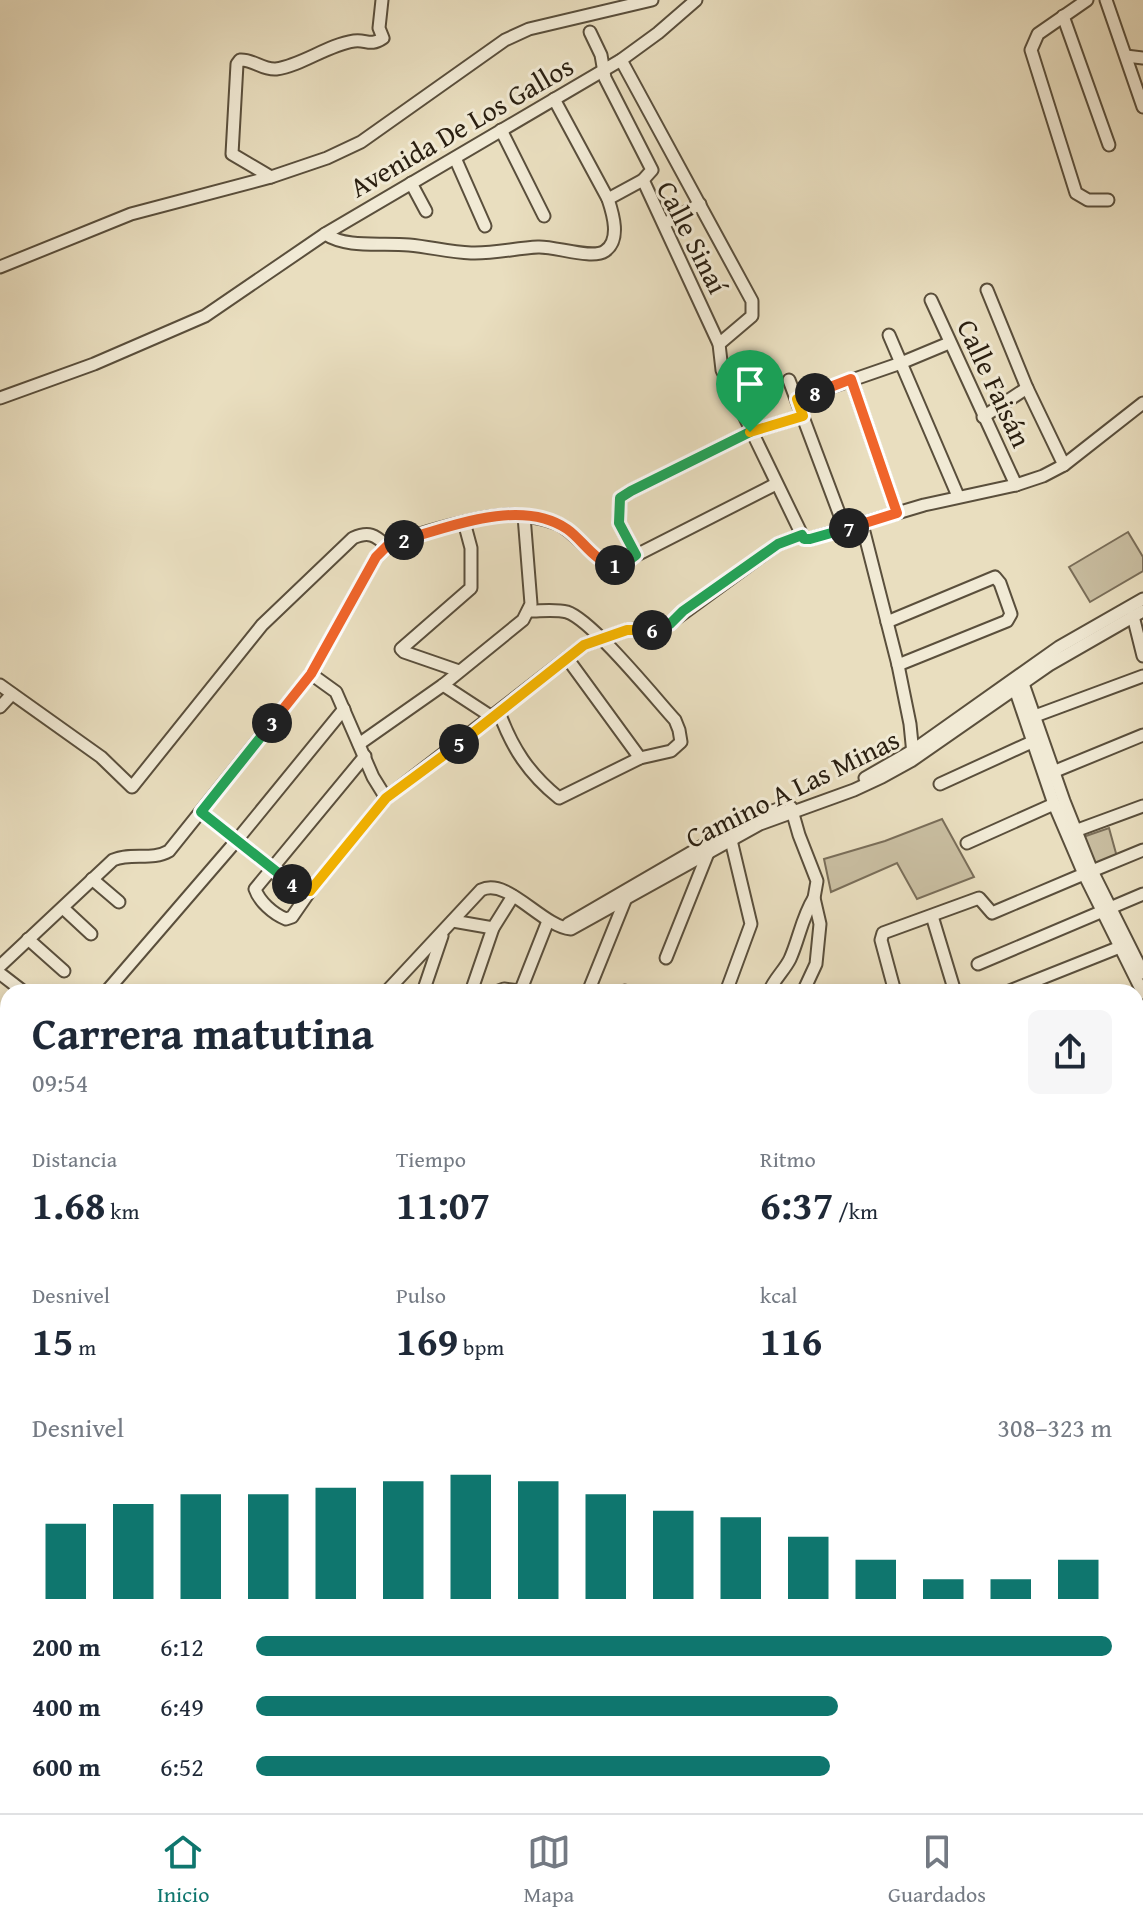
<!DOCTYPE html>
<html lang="es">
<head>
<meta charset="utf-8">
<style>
  :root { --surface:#fff; --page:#f6f6f7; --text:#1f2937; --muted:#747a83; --line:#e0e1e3; --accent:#0f766e }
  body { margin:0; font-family:"Gentium Book Plus",serif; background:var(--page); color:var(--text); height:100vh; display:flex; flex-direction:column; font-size:30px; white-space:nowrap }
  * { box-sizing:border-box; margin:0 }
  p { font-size:26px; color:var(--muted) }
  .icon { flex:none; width:44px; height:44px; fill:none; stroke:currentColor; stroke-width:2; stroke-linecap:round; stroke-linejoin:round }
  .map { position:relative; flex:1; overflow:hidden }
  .details { position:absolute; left:0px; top:984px; width:1144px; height:830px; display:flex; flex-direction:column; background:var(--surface); border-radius:24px 24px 0 0; box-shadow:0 4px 12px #0003 }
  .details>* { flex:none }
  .pin { position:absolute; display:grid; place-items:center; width:68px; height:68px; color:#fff; margin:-82px -34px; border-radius:50% 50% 50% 0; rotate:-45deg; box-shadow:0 0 8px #0007 }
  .pin .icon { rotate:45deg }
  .km { position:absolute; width:40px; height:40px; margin:-20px; border-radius:50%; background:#222; color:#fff; font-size:22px; line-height:40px; text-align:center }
  .round { display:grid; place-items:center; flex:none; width:84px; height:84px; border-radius:12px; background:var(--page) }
  .head { display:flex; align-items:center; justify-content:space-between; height:136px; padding:0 32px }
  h1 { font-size:44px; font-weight:700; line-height:60px }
  .figures { display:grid; grid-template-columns:repeat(3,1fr); gap:12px; height:136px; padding:8px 32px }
  .figures div { display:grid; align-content:center }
  .figures b { font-size:40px; font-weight:700 }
  .figures small { font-size:22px; font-weight:400 }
  .figures p { font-size:22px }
  .chart { height:224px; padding:16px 32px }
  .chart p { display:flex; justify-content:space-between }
  .chart svg { width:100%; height:144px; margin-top:8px; stroke:var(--accent); stroke-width:6 }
  ul { padding:0 32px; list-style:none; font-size:26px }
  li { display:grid; grid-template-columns:128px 96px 1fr; align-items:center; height:60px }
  li i { height:20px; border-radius:10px; background:var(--accent) }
  .tabs { display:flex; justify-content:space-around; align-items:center; height:112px; border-top:2px solid var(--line); background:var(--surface); font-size:22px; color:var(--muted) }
  .tabs a { display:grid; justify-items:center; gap:4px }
  .tabs .current { color:var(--accent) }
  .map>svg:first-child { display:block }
  .green { fill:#c9bea1; stroke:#7a6e59; stroke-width:2 }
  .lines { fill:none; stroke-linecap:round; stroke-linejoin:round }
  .stream { stroke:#766b56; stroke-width:2 }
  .minor-casing { stroke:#5a4f3c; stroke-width:15 }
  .major-casing { stroke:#2a1f11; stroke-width:18 }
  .minor { stroke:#f1ead5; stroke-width:11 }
  .major { stroke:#e9debf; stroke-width:14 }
  .split-1-casing { stroke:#fff; stroke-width:16 }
  .split-2-casing { stroke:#fff; stroke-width:16 }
  .split-3-casing { stroke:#fff; stroke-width:16 }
  .split-4-casing { stroke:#fff; stroke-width:16 }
  .split-5-casing { stroke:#fff; stroke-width:16 }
  .split-6-casing { stroke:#fff; stroke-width:16 }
  .split-7-casing { stroke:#fff; stroke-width:16 }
  .split-8-casing { stroke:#fff; stroke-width:16 }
  .split-9-casing { stroke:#fff; stroke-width:16 }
  .split-1 { stroke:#22a559; stroke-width:10 }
  .split-2 { stroke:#f0652b; stroke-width:10 }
  .split-3 { stroke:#f0652b; stroke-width:10 }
  .split-4 { stroke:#22a559; stroke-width:10 }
  .split-5 { stroke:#f5b400; stroke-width:10 }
  .split-6 { stroke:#f5b400; stroke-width:10 }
  .split-7 { stroke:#22a559; stroke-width:10 }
  .split-8 { stroke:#f0652b; stroke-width:10 }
  .split-9 { stroke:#f5b400; stroke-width:10 }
  .labels { text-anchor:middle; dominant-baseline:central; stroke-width:6; stroke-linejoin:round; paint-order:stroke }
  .street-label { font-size:28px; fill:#2a1f11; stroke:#f1ead5 }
</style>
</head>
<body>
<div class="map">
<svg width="1143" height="1813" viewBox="0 0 1143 1813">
  <rect width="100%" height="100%" fill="#e9debf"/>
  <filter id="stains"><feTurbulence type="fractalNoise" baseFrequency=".0025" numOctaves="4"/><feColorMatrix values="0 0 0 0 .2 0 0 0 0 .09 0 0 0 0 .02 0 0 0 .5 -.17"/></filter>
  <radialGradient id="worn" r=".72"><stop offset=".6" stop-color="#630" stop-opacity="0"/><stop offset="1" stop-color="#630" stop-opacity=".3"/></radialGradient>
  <g class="green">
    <path d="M1128,532L1143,557V571L1090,602L1069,567Z"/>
    <path d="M942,819L974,877L917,899L897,863L831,892L824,859L885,841Z"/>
    <path d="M1109,828L1117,857L1092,869L1083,837Z"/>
  </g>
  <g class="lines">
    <path class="stream" d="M1136,1588L1143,1586"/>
    <defs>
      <g id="minor">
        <path d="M1087,0L1038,34L1031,50L1076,193L1088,200H1108"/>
        <path d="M1106,0L1143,107"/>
        <path d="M1063,16L1109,145"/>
        <path d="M590,32L601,55L605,78L652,170L643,180L608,199"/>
        <path d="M1126,56L1143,58"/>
        <path d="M621,60L752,301V316L719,344"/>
        <path d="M501,130L544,216"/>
        <path d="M455,158L485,226"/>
        <path d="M271,177L232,154L237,64L240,60C253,59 262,70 276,69C303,65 327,45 354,41C366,39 370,47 383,38L379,28L382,0"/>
        <path d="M643,180L719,344L722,370L802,535"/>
        <path d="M411,183L426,211"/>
        <path d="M664,224L700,204"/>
        <path d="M325,234C348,249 382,242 409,245C430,247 450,252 471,253C493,254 516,248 538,247C555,246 592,260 605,251C621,240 613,214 608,199L554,99"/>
        <path d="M0,267L131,214L271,177L327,158L361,142L505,40L529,29L652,0"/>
        <path d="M987,290L1027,388L1064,465"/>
        <path d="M931,300L1016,485"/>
        <path d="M889,335L958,496"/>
        <path d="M851,379L897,513"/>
        <path d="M789,380L845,529"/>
        <path d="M0,398L94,364L205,316L325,234L621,60L658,33L696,0"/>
        <path d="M797,399L901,363L949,343"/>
        <path d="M983,417L1027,388"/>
        <path d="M862,524L898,665L910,724L913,754"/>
        <path d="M802,535L804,539H810L924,505L1016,485L1043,476L1064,465L1143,403"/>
        <path d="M636,555L619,523L620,498L631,491L750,432L803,416"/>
        <path d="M1133,616L1143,656"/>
        <path d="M887,622L995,577L1000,583L1011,614L1007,621L898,665"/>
        <path d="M567,658L640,758"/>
        <path d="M459,671L404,652L401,649L471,588V548L464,522"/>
        <path d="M311,674L336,692L373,777L386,798"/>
        <path d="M1021,678L1064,801L1092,871L1143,973"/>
        <path d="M1013,683L1054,804L1084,874L1143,993"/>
        <path d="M0,685L101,757L132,787L262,625L353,538C369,531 375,535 387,546"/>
        <path d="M443,685L492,717"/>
        <path d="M0,707L12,694"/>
        <path d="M499,712C512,748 529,774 559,798L640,758L671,751L681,742L679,730L675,720C655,698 592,620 567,612C556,609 541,611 529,611"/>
        <path d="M1035,716L1143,676"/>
        <path d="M359,744L443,685L523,620L531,604L524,516"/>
        <path d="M1053,772L1143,735"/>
        <path d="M865,778L912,751L1059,647L1143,599"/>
        <path d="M940,784L1034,741"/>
        <path d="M791,807L799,835L817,881L814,898L820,924L816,964L803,992"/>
        <path d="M201,812L294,886L310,891L386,798L584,645L627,630L666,626L778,544L802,535"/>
        <path d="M1075,831L1143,806"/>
        <path d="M967,843L1054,804"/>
        <path d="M1092,871L1143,850"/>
        <path d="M92,879L119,902"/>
        <path d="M310,891L292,917L286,919C273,914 259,901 255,889L365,756"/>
        <path d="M63,908L91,934"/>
        <path d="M932,916L955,992"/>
        <path d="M453,921L493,928"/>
        <path d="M568,924L747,820L781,808"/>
        <path d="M28,939L64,971"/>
        <path d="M666,958L708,853"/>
        <path d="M978,964L1143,894"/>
        <path d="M0,966L113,860C131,852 152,861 169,851L311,674L376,557C380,552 384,548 390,545C415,534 482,515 509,515C524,515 544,518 558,524C580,534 592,563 617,565L776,484"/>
        <path d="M2,975L24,992"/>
        <path d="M625,991L628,992"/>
        <path d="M106,992L237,840L344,709"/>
        <path d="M386,992L481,890C508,877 541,926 571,929L760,824L854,790L882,777L911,761L1049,665L1143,611"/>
        <path d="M423,992L442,936"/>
        <path d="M471,992L493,928L513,896"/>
        <path d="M496,992L504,989L520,991"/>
        <path d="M520,992L548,921"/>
        <path d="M588,992L626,898"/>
        <path d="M726,992L751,924L730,836"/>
        <path d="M769,992C774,979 784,971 790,959C799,939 802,917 814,898"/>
        <path d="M895,992L881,940L883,933L979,898L992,913L1084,874"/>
        <path d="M1007,992L1120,947"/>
        <path d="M0,1025L8,1032"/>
        <path d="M1136,1139L1143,1135"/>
        <path d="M1136,1216H1143"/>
        <path d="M1136,1286L1143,1287"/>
        <path d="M1136,1338L1143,1339"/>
        <path d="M1136,1372L1137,1367"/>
        <path d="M1136,1421L1143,1422"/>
        <path d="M8,1474L4,1479L8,1481"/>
        <path d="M1136,1512H1143"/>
        <path d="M0,1722L8,1686"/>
        <path d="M81,1806L85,1813"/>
        <path d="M515,1806L522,1813"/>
        <path d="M528,1806L535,1813"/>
        <path d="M664,1806V1813"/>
        <path d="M691,1806V1813"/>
        <path d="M729,1806V1813"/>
        <path d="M780,1806V1813"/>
        <path d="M830,1806L831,1813"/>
        <path d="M882,1806V1813"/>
        <path d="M935,1806V1813"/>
        <path d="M1017,1806V1813"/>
        <path d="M164,1809L168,1813"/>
        <path d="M392,1809L395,1806"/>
        <path d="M37,1813L49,1806"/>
        <path d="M450,1813L457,1806"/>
      </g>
      <g id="major">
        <path d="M1136,1045L1143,1040"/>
        <path d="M1136,1059L1143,1053"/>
        <path d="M682,1806V1813"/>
        <path d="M220,1813L227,1806"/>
      </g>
    </defs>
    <use href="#minor" class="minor-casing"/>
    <use href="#major" class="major-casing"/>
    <use href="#minor" class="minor"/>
    <use href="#major" class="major"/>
  </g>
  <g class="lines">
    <defs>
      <path id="split-1" d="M615,565L628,561L636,555L619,523L620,498L631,491L750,432"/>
      <path id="split-2" d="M404,540C451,526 522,498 567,529C583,540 594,562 615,565"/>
      <path id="split-3" d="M272,723L311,674L376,557L387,546L404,540"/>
      <path id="split-4" d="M272,723L201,812L292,884"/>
      <path id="split-5" d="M292,884L310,891L386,798L459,744"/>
      <path id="split-6" d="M459,744L584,645L627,630H652"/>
      <path id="split-7" d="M652,630L670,624L683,611L778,544L802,535L804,539H810L849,528"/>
      <path id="split-8" d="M815,393L851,379L897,513L849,528"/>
      <path id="split-9" d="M750,432L803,416L797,399L815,393"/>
    </defs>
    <use href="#split-1" class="split-1-casing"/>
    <use href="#split-2" class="split-2-casing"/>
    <use href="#split-3" class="split-3-casing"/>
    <use href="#split-4" class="split-4-casing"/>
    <use href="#split-5" class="split-5-casing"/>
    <use href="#split-6" class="split-6-casing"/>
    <use href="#split-7" class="split-7-casing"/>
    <use href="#split-8" class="split-8-casing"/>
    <use href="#split-9" class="split-9-casing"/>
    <use href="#split-1" class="split-1"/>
    <use href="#split-2" class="split-2"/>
    <use href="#split-3" class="split-3"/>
    <use href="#split-4" class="split-4"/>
    <use href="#split-5" class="split-5"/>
    <use href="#split-6" class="split-6"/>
    <use href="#split-7" class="split-7"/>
    <use href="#split-8" class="split-8"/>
    <use href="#split-9" class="split-9"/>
  </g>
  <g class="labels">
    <g class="street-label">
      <text transform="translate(461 126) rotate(-30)">Avenida De Los Gallos</text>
      <text transform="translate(693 237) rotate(63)">Calle Sinaí</text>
      <text transform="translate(995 383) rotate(65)">Calle Faisán</text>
      <text transform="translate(792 788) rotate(-26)">Camino A Las Minas</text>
    </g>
  </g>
  <rect width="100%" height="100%" filter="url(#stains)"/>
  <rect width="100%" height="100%" fill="url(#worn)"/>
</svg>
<div class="pin" style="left:750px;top:432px;background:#1e9e55"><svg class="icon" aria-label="arrive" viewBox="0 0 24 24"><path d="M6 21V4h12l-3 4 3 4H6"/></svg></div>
<b class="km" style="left:615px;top:565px">1</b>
<b class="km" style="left:404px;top:540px">2</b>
<b class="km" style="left:272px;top:723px">3</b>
<b class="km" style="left:292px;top:884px">4</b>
<b class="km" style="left:459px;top:744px">5</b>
<b class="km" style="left:652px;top:630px">6</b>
<b class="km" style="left:849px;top:528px">7</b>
<b class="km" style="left:815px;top:393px">8</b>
<section class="details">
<div class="head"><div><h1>Carrera matutina</h1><p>09:54</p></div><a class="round"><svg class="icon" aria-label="share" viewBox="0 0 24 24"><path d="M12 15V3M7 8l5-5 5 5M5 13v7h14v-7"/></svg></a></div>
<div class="figures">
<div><p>Distancia</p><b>1.68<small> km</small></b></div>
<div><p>Tiempo</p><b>11:07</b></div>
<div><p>Ritmo</p><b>6:37<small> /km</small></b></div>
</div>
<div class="figures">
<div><p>Desnivel</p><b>15<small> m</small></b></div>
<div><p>Pulso</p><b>169<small> bpm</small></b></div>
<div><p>kcal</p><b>116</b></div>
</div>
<div class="chart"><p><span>Desnivel</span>308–323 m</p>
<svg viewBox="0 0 160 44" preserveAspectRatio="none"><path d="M5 44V21M15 44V15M25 44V12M35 44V12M45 44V10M55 44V8M65 44V6M75 44V8M85 44V12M95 44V17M105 44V19M115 44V25M125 44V32M135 44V38M145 44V38M155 44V32"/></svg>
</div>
<ul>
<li><b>200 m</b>6:12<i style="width:100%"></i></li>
<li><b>400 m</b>6:49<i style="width:68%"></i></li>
<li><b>600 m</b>6:52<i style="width:67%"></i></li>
</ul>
</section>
</div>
<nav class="tabs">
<a class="current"><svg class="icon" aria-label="home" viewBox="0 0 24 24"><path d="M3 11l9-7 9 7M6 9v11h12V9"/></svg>Inicio</a>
<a><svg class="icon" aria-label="map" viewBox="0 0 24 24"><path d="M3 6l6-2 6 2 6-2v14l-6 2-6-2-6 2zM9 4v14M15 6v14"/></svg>Mapa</a>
<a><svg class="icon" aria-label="saved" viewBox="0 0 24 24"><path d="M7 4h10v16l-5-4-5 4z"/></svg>Guardados</a>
</nav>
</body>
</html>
